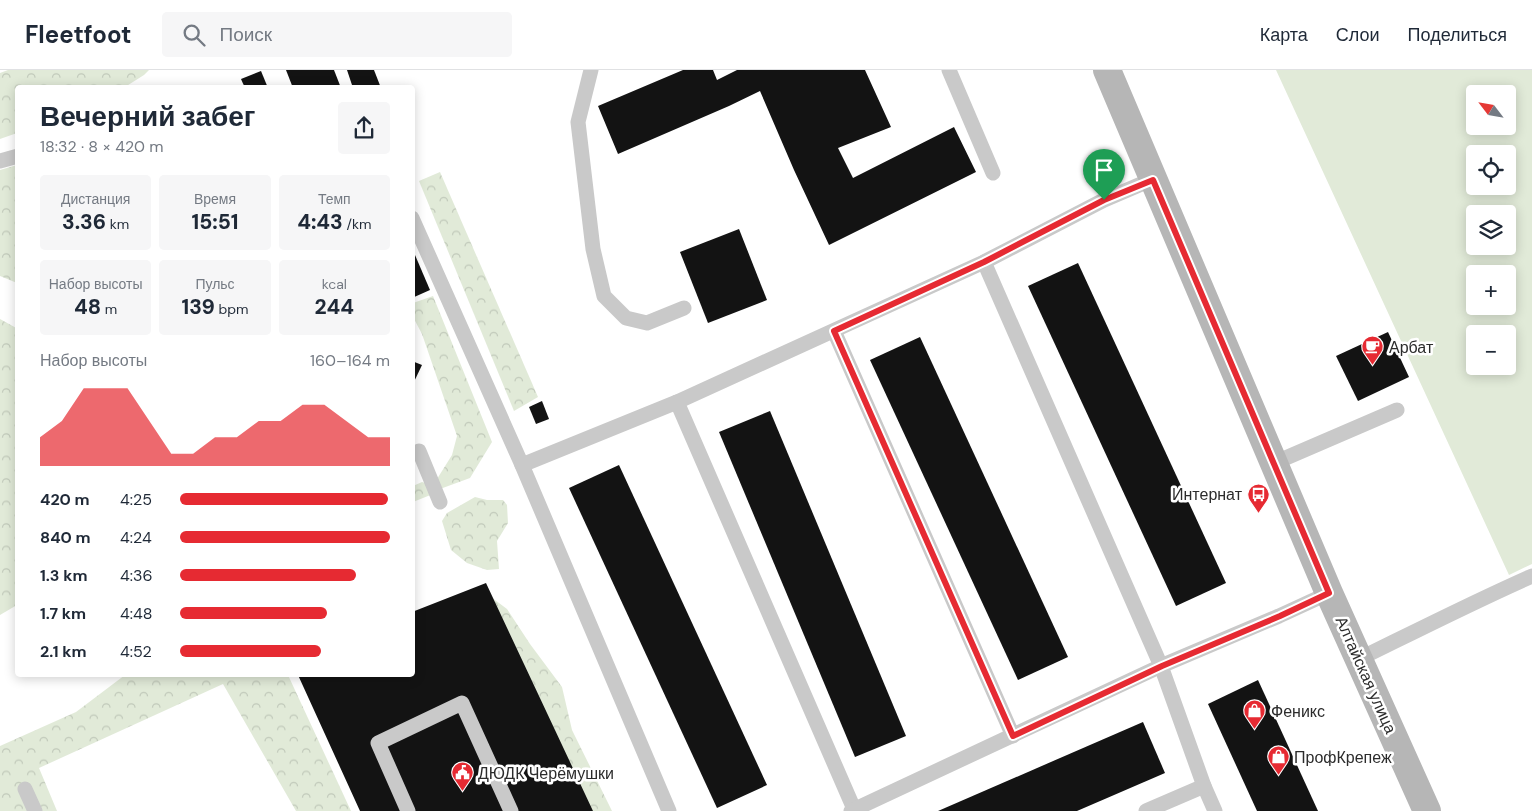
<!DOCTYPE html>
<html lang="ru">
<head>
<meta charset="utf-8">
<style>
  :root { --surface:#fff; --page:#f6f6f7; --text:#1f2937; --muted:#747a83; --line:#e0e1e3; --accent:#e62a32 }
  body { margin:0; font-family:"DM Sans",sans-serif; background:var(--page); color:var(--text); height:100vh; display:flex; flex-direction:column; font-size:19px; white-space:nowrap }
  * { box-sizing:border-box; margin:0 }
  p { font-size:16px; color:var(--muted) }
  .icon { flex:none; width:28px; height:28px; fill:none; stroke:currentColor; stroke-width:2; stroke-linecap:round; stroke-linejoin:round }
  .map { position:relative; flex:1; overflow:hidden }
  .details { position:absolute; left:15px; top:15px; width:400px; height:592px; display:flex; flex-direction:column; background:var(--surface); border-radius:5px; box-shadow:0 2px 12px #0003 }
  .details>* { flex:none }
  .needle { width:32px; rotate:301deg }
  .tools { position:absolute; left:1466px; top:15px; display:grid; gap:10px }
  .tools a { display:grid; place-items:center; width:50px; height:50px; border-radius:5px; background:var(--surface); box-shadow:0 2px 12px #0003; font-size:25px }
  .pin { position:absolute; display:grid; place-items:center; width:42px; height:42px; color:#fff; margin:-51px -21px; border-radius:50% 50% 50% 0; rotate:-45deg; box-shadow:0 0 5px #0007 }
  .pin .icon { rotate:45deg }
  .round { display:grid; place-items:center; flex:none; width:52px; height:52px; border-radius:5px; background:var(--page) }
  .head { display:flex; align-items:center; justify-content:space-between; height:85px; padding:0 25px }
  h1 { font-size:28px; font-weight:800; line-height:38px }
  .figures { display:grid; grid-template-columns:repeat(3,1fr); gap:8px; height:85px; padding:5px 25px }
  .figures div { display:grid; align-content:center; border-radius:5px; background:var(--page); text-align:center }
  .figures b { font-size:21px; font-weight:800 }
  .figures small { font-size:14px; font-weight:400 }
  .figures p { font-size:14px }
  .chart { height:140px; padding:10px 25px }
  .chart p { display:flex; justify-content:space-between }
  .chart svg { width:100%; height:90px; margin-top:5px; fill:var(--accent); opacity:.7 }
  ul { padding:0 25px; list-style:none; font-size:16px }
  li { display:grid; grid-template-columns:80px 60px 1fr; align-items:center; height:38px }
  li i { height:12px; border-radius:6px; background:var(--accent) }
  header { display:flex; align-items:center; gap:30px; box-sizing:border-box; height:70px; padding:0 25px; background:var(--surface); border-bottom:1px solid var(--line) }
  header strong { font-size:24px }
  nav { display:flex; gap:28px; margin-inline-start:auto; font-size:18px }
  .search { width:350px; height:45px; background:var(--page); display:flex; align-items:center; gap:12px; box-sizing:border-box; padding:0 18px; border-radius:5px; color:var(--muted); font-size:19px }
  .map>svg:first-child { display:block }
  .green { fill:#e1ead8; fill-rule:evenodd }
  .forest { fill:url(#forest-crowns) }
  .building { fill:#131313 }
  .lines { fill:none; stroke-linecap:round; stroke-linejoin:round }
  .service { stroke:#c9c9c9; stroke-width:15 }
  .secondary { stroke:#b6b6b6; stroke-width:28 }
  .route-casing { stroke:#fff; stroke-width:10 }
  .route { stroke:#e62a32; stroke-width:6 }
  .labels { text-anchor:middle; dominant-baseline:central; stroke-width:5; stroke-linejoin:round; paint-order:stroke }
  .poi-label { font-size:16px; fill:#2c2c2c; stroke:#fff; text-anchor:start }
  .street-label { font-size:16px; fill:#2c2c2c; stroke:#fff }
</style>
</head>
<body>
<header>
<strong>Fleetfoot</strong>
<div class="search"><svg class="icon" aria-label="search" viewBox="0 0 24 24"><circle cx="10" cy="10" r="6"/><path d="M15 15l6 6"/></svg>Поиск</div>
<nav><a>Карта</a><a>Слои</a><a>Поделиться</a></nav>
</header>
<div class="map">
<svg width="1532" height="741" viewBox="0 0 1532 741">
  <defs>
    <pattern id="forest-crowns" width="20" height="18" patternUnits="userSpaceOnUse" patternTransform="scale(1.25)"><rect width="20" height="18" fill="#e1ead8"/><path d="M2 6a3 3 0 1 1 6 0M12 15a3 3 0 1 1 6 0" fill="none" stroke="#c1c9ba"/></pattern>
  </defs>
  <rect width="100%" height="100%" fill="#fff"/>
  <path class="green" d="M1276,0H1532V494L1509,505ZM1475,24H1508V56H1475ZM1475,84H1508V116H1475ZM1475,144H1508V176H1475ZM1475,204H1508V236H1475ZM1475,264H1508V296H1475Z"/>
  <g class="forest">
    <path d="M8,0H149L144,5L125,17L18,18L17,63L0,69V3Z"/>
    <path d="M17,95L18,213H17L0,206V100Z"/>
    <path d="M440,102L538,327L514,341L419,111Z"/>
    <path d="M433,226L492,372L470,408L440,419L437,409L452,385L457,366L422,264L413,247V233Z"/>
    <path d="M0,249L18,259L17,535L0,545Z"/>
    <path d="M422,412L429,414L433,424L413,432V416Z"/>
    <path d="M475,427L487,430H503L507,435L508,453L497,471L499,499L487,500L467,493L451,480L442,451L447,443Z"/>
    <path d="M483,521L507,539L530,574L562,617L572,660L612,741H529Z"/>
    <path d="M125,605H288L351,741H296L223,614L39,698L57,741H0V676L76,642Z"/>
  </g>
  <g class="building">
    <path d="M286,0H334L341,18H293Z"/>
    <path d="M347,0H374L381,18H353Z"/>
    <path d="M683,0H713L717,10L737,0H865L891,57L838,78L853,108L954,57L976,102L829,175L794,100L760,21L729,36L618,84L598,36Z"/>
    <path d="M261,1L268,18H245L241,9Z"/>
    <path d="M739,159L767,230L708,253L680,182Z"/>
    <path d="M412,178L430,220L412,228Z"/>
    <path d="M1078,193L1226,513L1176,536L1028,216Z"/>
    <path d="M1388,262L1409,307L1358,331L1336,286Z"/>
    <path d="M920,267L1068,587L1018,610L870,290Z"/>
    <path d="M412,291L422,295L412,316Z"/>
    <path d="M542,331L549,349L536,354L529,337Z"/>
    <path d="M770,341L906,666L855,687L719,362Z"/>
    <path d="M619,395L767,715L717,738L569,418Z"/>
    <path d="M486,513L593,741H360L298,605H412V542Z"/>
    <path d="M1258,610L1318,741H1257L1208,634Z"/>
    <path d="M1143,652L1165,703L1077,741H938Z"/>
  </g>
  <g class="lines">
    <g class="service">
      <path d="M591,0L578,52L593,179L604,226L626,248L647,253L684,238"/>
      <path d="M949,0L993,103"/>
      <path d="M0,91L18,86"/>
      <path d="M412,148L522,395"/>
      <path d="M984,192L1161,596L1204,716L1215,741"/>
      <path d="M834,261L1013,666"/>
      <path d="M677,332L854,739"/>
      <path d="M419,381L440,432"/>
      <path d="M1274,393L1397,340"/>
      <path d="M1359,589C1416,561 1473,532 1532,506"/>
      <path d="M25,719L35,741"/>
      <path d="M408,741L378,673L462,633L511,741"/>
      <path d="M669,741L522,395L677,332L984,192L1104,130L1153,109"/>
      <path d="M851,741L1161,596L1279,546L1329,523"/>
      <path d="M1146,741L1204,716"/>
    </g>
    <path class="secondary" d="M1107,0L1329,523L1427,741"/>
  </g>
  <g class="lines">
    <defs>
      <path id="route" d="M1153,110L1329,523L1280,546L1162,596L1013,666L834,261L984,192L1104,130Z"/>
    </defs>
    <use href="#route" class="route-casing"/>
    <use href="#route" class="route"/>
  </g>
  <defs>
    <symbol id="cafe-pin" viewBox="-11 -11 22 30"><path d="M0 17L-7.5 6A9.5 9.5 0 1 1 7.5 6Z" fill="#e62a32" stroke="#fff"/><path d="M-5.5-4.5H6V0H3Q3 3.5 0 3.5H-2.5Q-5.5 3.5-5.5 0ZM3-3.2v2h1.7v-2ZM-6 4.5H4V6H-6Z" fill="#fff"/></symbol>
    <symbol id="bus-pin" viewBox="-11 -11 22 30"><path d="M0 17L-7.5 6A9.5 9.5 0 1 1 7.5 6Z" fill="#e62a32" stroke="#fff"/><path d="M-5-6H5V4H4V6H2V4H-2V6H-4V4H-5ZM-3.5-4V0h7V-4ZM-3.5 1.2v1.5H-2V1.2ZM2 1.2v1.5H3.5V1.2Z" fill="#fff"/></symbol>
    <symbol id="shop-pin" viewBox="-11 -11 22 30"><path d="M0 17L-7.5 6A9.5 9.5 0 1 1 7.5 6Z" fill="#e62a32" stroke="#fff"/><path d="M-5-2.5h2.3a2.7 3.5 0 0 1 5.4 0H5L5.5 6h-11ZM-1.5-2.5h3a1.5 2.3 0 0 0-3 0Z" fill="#fff"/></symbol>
    <symbol id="civic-pin" viewBox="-11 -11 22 30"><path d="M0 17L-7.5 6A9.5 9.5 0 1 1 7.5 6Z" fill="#e62a32" stroke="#fff"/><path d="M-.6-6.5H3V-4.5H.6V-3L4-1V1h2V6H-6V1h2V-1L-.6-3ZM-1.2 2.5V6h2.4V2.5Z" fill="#fff"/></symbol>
  </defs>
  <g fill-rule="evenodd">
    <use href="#cafe-pin" x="1360" y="264" width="25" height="34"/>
    <use href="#bus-pin" x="1246" y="412" width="25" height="34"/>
    <use href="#shop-pin" x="1242" y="628" width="25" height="34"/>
    <use href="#shop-pin" x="1266" y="674" width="25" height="34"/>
    <use href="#civic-pin" x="450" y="690" width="25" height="34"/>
  </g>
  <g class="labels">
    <g class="poi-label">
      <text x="1389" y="277">Арбат</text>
      <text x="1242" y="424" text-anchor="end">Интернат</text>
      <text x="1271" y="641">Феникс</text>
      <text x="1294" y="687">ПрофКрепеж</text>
      <text x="478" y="703">ДЮДК Черёмушки</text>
    </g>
    <g class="street-label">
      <text transform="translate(1366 605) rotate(66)">Алтайская улица</text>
    </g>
  </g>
</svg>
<div class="tools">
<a><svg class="needle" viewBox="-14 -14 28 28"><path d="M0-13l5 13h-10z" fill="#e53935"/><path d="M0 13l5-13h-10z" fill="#747a83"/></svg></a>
<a><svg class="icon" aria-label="locate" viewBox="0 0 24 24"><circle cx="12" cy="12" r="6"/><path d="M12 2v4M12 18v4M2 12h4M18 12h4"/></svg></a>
<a><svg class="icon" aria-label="layers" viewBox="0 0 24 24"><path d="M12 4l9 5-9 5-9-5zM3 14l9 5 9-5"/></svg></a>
<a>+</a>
<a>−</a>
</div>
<div class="pin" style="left:1104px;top:130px;background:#1e9e55"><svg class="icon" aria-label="arrive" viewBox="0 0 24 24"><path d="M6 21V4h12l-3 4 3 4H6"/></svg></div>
<section class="details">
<div class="head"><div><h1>Вечерний забег</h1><p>18:32 · 8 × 420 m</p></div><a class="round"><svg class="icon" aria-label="share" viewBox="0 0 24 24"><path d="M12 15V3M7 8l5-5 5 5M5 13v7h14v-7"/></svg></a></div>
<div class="figures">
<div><p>Дистанция</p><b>3.36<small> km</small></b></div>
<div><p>Время</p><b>15:51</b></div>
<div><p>Темп</p><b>4:43<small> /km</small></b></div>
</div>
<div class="figures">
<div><p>Набор высоты</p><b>48<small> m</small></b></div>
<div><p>Пульс</p><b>139<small> bpm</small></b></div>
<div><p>kcal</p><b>244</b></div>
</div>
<div class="chart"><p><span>Набор высоты</span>160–164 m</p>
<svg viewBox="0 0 160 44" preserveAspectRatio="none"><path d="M0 44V30L10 22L20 6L30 6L40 6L50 22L60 38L70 38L80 30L90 30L100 22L110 22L120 14L130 14L140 22L150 30L160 30V44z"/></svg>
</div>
<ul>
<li><b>420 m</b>4:25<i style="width:99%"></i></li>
<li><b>840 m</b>4:24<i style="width:100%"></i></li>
<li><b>1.3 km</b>4:36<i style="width:84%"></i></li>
<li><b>1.7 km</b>4:48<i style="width:70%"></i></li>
<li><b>2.1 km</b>4:52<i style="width:67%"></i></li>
</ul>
</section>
</div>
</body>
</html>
